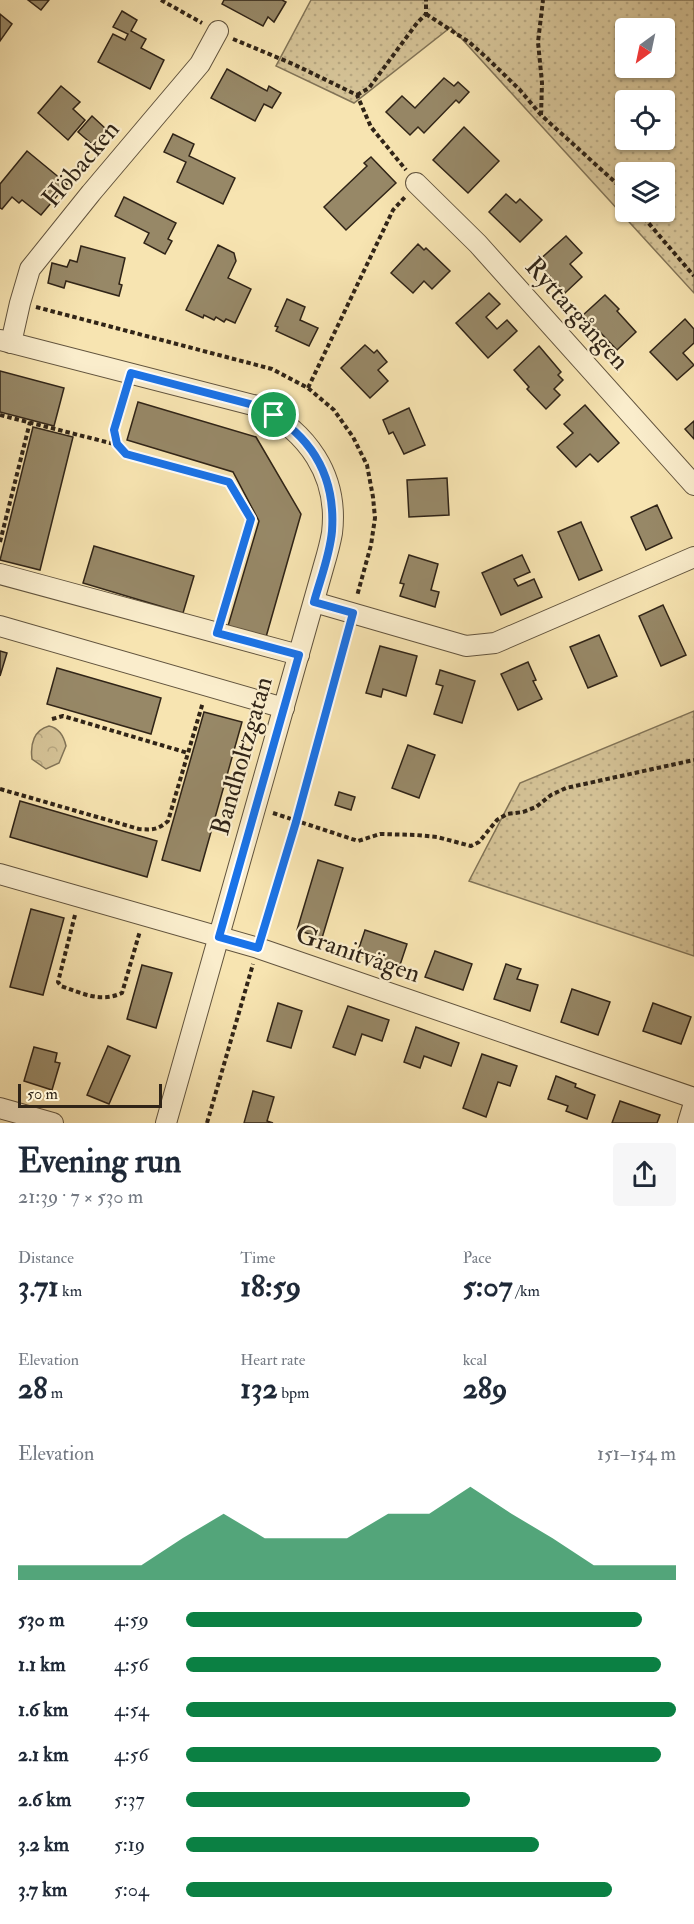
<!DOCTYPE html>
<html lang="en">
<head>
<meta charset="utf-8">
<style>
  :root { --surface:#fff; --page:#f6f6f7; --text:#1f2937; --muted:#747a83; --accent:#0b8043 }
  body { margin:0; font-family:"IM FELL Double Pica",serif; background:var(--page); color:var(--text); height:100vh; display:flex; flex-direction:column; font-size:22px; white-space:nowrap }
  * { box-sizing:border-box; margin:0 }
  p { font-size:20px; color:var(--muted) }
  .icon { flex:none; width:33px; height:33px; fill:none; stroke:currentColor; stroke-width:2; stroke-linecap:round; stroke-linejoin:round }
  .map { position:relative; height:1123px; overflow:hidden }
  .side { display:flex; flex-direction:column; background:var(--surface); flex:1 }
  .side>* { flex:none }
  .needle { width:39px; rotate:213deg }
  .controls { position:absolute; left:615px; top:18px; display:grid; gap:12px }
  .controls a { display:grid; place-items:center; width:60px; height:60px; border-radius:6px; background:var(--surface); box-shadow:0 2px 4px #0004; font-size:30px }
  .scale { position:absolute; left:18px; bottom:15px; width:144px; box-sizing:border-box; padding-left:6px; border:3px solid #302417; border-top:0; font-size:16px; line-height:21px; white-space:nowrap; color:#302417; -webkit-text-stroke:4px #faedcc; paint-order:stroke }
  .pin { position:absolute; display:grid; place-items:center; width:51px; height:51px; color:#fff; margin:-26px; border:3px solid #fff; border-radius:50%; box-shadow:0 2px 6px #0007 }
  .round { display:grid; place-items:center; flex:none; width:63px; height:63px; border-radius:6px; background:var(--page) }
  .head { display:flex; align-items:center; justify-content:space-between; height:102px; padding:0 18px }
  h1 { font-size:33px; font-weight:700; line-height:45px }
  .metrics { display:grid; grid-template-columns:repeat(3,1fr); gap:9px; height:102px; padding:6px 18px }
  .metrics div { display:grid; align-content:center }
  .metrics b { font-size:30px; font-weight:700 }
  .metrics small { font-size:16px; font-weight:400 }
  .metrics p { font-size:16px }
  .chart { height:168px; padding:12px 18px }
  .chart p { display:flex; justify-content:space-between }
  .chart svg { width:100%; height:108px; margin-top:6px; fill:var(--accent); opacity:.7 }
  ul { padding:0 18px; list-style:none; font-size:20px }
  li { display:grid; grid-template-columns:96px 72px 1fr; align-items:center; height:45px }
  li i { height:15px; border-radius:8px; background:var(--accent) }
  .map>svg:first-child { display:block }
  .grass { fill:url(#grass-dots); stroke:#827457; stroke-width:1.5; fill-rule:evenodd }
  .forest { fill:url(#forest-crowns); stroke:#827457; stroke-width:1.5 }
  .building { fill:#978867; stroke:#302417; stroke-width:1.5 }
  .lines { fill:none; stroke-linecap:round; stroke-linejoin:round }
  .minor-casing { stroke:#62543e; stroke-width:22 }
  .path { stroke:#302417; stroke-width:4; stroke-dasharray:4.5 3; stroke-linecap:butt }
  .minor { stroke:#faedcc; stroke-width:20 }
  .route-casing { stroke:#fff; stroke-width:12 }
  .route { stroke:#1a73e8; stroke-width:8 }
  .labels { text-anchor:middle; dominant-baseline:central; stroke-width:4.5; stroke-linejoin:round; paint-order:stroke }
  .street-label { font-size:26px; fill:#302417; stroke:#faedcc }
</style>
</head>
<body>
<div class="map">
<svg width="694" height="1123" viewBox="0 0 694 1123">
  <defs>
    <pattern id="grass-dots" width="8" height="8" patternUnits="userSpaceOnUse" patternTransform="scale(1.5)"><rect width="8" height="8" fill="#d5c397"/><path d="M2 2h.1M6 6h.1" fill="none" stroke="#b7a781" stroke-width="1.8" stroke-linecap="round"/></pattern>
    <pattern id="forest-crowns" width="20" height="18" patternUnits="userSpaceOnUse" patternTransform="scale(1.5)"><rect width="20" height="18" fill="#d5c397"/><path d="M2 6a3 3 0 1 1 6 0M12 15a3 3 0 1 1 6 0" fill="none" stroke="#b7a781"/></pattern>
  </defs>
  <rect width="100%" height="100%" fill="#f7e4b1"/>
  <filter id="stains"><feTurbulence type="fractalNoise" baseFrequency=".00333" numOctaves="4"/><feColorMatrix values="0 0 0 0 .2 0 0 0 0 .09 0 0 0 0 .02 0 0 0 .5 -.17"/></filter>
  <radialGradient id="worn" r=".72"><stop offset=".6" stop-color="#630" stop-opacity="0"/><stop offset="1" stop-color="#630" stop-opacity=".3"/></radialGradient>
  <g class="grass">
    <path d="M311,0H694V293L451,27L354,103L276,66ZM626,28H664V68H626ZM626,100H664V140H626ZM626,172H664V212H626Z"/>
    <path d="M694,711V956L469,881L520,783Z"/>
  </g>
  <path class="forest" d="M49,726C59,728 64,737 66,746L59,763L46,769L32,759C30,744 34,730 49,726Z"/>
  <g class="building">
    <path d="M28,0H49L41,10Z"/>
    <path d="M224,0H282L286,2L274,22L268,17L263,26L222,4Z"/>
    <path d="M122,11L137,20L131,31L146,39L141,48L164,60L150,89L98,62L113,34L125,40L128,34L113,27Z"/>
    <path d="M0,14L12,24L0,41Z"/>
    <path d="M227,69L267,91L269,86L281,93L272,108L264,104L255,121L211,98Z"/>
    <path d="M444,78L454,86L458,82L469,92L459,103L456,100L424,133L418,127L410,135L386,112L402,96L415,108Z"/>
    <path d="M61,86L80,102L73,109L85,120L68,140L38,113Z"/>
    <path d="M92,116L106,129L93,145L78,132Z"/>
    <path d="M464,127L499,161L468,193L433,160Z"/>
    <path d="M173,134L194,144L189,156L235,178L223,204L177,182L186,162L164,152Z"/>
    <path d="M27,151L67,184L41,215L22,200L19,203L12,197L2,209L0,208V184Z"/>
    <path d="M371,157L396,183L346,230L324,207L367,166L364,163Z"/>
    <path d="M506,194L516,203L520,199L542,220L520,242L489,212Z"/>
    <path d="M124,197L176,223L168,239L172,241L165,254L144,243L149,233L115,216Z"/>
    <path d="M566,236L582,253L570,264L582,277L565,293L537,262Z"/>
    <path d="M418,244L424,250L426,248L450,271L432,289L424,281L413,293L391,273Z"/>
    <path d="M218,245L234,253L236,261L228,278L251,289L235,323L226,319L224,322L216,317L214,320L204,315L203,318L186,310Z"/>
    <path d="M81,246L125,258L119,284L122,285L119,296L66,281L64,288L48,283L52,263L67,267L70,260L77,262Z"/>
    <path d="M489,293L500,304L486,317L497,329L507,320L517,331L488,358L456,323Z"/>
    <path d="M605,295L619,309L617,311L636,332L617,350L597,329L595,330L582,316Z"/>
    <path d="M287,299L305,307L300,320L318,328L309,346L276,331L278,327L275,326Z"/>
    <path d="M685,319L694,329V343L683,353L694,365L677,380L650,352Z"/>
    <path d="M365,345L374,353L377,350L387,362L378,370L388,381L370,398L341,368Z"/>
    <path d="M539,346L561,372L558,375L563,380L554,389L560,395L546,409L527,389L529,387L514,370Z"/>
    <path d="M0,371L64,388L54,426L0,412Z"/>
    <path d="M138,402L256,437L301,514L266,637L228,626L259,521L233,472L127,440Z"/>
    <path d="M585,405L619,443L598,462L590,454L576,467L557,447L573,433L564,424Z"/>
    <path d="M409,408L425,445L404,454L393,432L389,434L383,420Z"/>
    <path d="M694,421V439L685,429Z"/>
    <path d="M33,427L73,437L40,570L0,560Z"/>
    <path d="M447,478L449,515L409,517L407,480Z"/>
    <path d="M657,505L672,538L646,550L631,517Z"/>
    <path d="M581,522L602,570L579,580L558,532Z"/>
    <path d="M94,546L194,576L183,613L83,583Z"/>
    <path d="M409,555L438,564L431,590L439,592L435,607L400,596L404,584L400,583Z"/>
    <path d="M522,555L530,572L514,579L518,586L534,579L542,597L501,615L482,573Z"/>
    <path d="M663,605L686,655L661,666L639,616Z"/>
    <path d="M599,635L617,676L588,688L570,647Z"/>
    <path d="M380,646L417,656L406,696L383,689L381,697L366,693Z"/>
    <path d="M0,651L7,653L0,676Z"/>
    <path d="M528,662L536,680L533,681L542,699L518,710L501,674Z"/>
    <path d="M57,668L161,698L151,734L47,704Z"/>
    <path d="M440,670L475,681L462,723L434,714L443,686L436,684Z"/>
    <path d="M204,712L242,722L200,871L162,860Z"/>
    <path d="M408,745L435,755L419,798L392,788Z"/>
    <path d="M339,792L355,797L351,810L335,805Z"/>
    <path d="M20,801L157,841L147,877L10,837Z"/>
    <path d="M318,860L343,868L322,938L297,930Z"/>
    <path d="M31,909L64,918L43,995L10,987Z"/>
    <path d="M365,930L407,944L399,968L357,954Z"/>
    <path d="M435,951L472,964L463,990L425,977Z"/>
    <path d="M506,964L521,969L517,979L538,985L530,1011L494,999Z"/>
    <path d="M142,965L172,973L156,1028L127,1019Z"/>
    <path d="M572,989L610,1002L598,1035L561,1022Z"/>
    <path d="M278,1003L302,1011L291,1048L267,1041Z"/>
    <path d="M653,1003L691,1017L681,1044L643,1031Z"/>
    <path d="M348,1006L389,1020L382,1041L362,1034L355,1055L333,1047Z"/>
    <path d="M416,1027L459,1043L451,1066L424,1056L420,1068L404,1062Z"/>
    <path d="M108,1046L130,1056L109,1104L87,1095Z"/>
    <path d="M34,1047L57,1053L55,1062L60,1063L52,1090L24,1081Z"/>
    <path d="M482,1054L517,1066L510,1086L498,1082L486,1117L463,1108Z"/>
    <path d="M556,1076L576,1084L575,1087L595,1095L587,1119L566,1111L568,1106L548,1099Z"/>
    <path d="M253,1091L274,1097L267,1121L273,1123H244Z"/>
    <path d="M620,1101L660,1115L657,1123H612Z"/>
  </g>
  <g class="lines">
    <defs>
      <g id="minor">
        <path d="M416,183L478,244L694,485"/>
        <path d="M0,340L257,406C307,431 339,475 332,533C330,544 327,555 324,565L166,1123"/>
        <path d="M11,343L20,303L30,269L91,193L200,64L218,31"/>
        <path d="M0,574L299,655"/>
        <path d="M314,602L466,646L495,643L694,557"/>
        <path d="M0,626L284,708"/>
        <path d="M0,874L258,948L694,1098"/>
        <path d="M0,1108L53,1123"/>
        <path d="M688,1123L694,1103"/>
      </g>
    </defs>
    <use href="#minor" class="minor-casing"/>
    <g class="path">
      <path d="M161,0L202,23"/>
      <path d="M426,14L469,42L487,58L520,90L541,115L615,182L626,195"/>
      <path d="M233,39L293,64L357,95L371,127L406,170"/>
      <path d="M357,95L369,88L417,23L426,14V0"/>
      <path d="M541,115L542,83L538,42L543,0"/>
      <path d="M639,212L694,276"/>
      <path d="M36,307L272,369L308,388L334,410L353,437L367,465L373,497L375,518L371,545L357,596"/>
      <path d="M308,388L393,210L405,197"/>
      <path d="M126,390L114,430L117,444L126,454L229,482L251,519L222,615"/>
      <path d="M0,415L118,445"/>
      <path d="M0,542L30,422"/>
      <path d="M52,719L63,716L188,753"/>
      <path d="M0,789L139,829C152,830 158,830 168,821L203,702"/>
      <path d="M273,813L358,841L380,834L416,835L437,837L471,846L479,842L497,820L507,814L523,812L536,807L551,795L566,788L694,760"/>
      <path d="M75,915L58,982L61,986C82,993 100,1003 122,993L140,931"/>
      <path d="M263,931L296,822L348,629"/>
      <path d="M207,1123L253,964"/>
    </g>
    <use href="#minor" class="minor"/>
  </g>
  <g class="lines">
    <defs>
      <path id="route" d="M131,373L257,406C309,432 336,472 332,531C330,555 320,580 314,602L353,613L296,822L258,948L219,937L299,655L217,633L251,519L229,482L126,454L117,444L114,430Z"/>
    </defs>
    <use href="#route" class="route-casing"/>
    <use href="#route" class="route"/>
  </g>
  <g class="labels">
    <g class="street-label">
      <text transform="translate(81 164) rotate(-50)">Höbacken</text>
      <text transform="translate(577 314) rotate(48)">Ryttargången</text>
      <text transform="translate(242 756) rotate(-74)">Bandholtzgatan</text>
      <text transform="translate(358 954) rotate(19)">Granitvägen</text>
    </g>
  </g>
  <rect width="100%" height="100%" filter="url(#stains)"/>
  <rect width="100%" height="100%" fill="url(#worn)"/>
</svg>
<div class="controls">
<a><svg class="needle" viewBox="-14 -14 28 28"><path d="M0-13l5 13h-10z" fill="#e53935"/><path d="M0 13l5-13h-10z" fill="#747a83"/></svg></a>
<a><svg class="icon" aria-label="locate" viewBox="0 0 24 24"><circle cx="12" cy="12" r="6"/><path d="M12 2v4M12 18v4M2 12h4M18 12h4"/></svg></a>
<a><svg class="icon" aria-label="layers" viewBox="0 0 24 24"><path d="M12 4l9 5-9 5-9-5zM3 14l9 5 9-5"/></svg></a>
</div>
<div class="scale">50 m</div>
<div class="pin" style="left:274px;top:415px;background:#1e9e55"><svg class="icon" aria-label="arrive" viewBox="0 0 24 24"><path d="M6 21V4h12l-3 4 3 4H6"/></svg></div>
</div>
<section class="side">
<div class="head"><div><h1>Evening run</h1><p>21:39 · 7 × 530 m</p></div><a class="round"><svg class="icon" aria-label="share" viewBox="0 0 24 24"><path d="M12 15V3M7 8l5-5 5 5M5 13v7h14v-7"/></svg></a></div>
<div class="metrics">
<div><p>Distance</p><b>3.71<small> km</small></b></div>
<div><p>Time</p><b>18:59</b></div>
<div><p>Pace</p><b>5:07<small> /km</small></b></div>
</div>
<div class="metrics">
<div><p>Elevation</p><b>28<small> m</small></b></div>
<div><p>Heart rate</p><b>132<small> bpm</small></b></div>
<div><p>kcal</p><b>289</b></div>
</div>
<div class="chart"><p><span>Elevation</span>151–154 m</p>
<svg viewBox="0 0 160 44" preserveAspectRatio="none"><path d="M0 44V38L10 38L20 38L30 38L40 27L50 17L60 27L70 27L80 27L90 17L100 17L110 6L120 17L130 27L140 38L150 38L160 38V44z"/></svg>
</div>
<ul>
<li><b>530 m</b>4:59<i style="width:93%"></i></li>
<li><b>1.1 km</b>4:56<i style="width:97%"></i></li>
<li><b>1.6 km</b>4:54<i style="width:100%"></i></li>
<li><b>2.1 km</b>4:56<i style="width:97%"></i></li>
<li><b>2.6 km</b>5:37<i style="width:58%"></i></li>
<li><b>3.2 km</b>5:19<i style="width:72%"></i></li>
<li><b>3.7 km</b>5:04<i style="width:87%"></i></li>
</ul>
</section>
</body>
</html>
